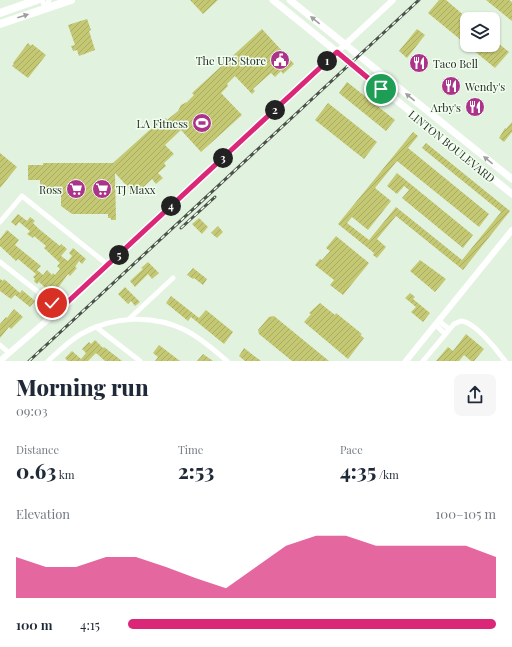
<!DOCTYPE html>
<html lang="en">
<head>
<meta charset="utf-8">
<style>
  :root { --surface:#fff; --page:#f6f6f7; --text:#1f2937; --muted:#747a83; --accent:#db2777 }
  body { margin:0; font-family:"Playfair Display",serif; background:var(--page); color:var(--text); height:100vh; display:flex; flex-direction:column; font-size:15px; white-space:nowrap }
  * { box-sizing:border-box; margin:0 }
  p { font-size:13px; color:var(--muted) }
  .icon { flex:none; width:22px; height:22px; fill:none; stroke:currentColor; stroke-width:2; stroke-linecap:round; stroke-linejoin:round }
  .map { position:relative; height:361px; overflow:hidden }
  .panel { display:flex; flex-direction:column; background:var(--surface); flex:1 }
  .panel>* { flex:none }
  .tools { position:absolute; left:460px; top:12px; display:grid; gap:8px }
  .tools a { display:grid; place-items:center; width:40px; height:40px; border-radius:8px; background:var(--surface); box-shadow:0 1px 3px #0004; font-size:20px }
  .pin { position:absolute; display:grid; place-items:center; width:34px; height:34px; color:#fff; margin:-17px; border:2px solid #fff; border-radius:50%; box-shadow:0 1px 4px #0007 }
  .km { position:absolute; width:20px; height:20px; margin:-10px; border-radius:50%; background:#222; color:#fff; font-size:11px; line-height:20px; text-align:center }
  .round { display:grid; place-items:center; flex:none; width:42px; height:42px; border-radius:8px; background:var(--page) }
  .headline { display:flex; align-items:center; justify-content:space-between; height:68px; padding:0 16px }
  h1 { font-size:22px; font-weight:800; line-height:30px }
  .figures { display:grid; grid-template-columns:repeat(3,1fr); gap:6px; height:68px; padding:4px 16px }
  .figures div { display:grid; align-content:center }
  .figures b { font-size:20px; font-weight:800 }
  .figures small { font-size:11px; font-weight:400 }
  .figures p { font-size:11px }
  .chart { height:112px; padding:8px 16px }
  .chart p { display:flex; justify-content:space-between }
  .chart svg { width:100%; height:72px; margin-top:4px; fill:var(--accent); opacity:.7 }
  ul { padding:0 16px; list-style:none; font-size:13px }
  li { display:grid; grid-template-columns:64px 48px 1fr; align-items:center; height:30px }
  li i { height:10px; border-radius:5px; background:var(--accent) }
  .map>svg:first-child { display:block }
  .building { fill:url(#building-hatch) }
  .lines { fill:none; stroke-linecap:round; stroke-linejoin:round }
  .minor { stroke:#fff; stroke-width:5 }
  .tertiary { stroke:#fff; stroke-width:6 }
  .secondary { stroke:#fff; stroke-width:7 }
  .primary { stroke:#fff; stroke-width:8 }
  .rail-casing { stroke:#4a5249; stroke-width:3 }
  .rail { stroke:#f1feef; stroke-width:1.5; stroke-dasharray:4.5; stroke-linecap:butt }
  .oneway { fill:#9ea09d }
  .route-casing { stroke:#fff; stroke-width:8 }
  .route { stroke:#db2777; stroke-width:5 }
  .labels { text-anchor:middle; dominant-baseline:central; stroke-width:3; stroke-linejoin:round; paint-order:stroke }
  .poi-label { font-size:11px; fill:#272d26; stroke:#f1feef; text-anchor:end }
  .street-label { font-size:11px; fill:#272d26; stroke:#f1feef }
</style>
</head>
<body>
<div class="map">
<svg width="512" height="361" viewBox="0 0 512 361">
  <defs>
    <pattern id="building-hatch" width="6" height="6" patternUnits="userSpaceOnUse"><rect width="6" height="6" fill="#c5c873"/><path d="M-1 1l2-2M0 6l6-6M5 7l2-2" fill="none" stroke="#a9ac63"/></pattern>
  </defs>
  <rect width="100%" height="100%" fill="#e1f2df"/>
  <g class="building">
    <path d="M190,0H218L203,14Z"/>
    <path d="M439,0H446L467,18V45H493V39L509,52L495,68L428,13Z"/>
    <path d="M486,0H509L512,2V21Z"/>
    <path d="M87,19L91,30L89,31L95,50L79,56L77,50L73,51L71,46L75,45L68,25Z"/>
    <path d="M262,29L294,64L283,74L281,71L275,77L271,73L253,89L255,91L252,94L235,76L227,84L228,86L221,93L242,115L201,152L181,130L165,145L174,154L164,163L166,166L158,173L163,178L156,184L152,179L135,195L115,173L116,220H111V218H108V214H72L61,206V194H47L40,188V180H28V165H43V163H113L155,125L157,127L166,118L167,120L178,111L181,105L187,102L194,95L192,93Z"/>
    <path d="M417,29L425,35L407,58L399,51Z"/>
    <path d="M28,43L31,46L32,44L46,55L28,78L12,66L14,64L13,63Z"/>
    <path d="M419,55L426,61L418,70L411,65Z"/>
    <path d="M453,76L460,82L449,96L442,91Z"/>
    <path d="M347,82L395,120L386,131L339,93Z"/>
    <path d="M478,98L483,102L472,115L468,112L471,108L470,107Z"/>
    <path d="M328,103L377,142L364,159L315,120Z"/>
    <path d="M512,122V132L504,142L499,138L505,128L506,129Z"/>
    <path d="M413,132L418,136L408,148L489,214L479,227L397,161L375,188L391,201L368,230L352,217L347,223L369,240L396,207L462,260L501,212L422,148L426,143L510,211L463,270L396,216L377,239L386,247L377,258L373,255L374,253L338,224Z"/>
    <path d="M0,153L17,167L0,188Z"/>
    <path d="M397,173L473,235L463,248L402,198L409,190L404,186L397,194L387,186Z"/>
    <path d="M18,214L27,221L30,217L35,221L33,223L39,229L60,246L61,244L67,249L61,256L68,261L72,256L69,253L73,248L86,259L82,264L79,261L75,267L77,268L70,276L68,274L53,295L39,282L37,284L34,281L35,279L33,277L36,274L18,259L16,261L0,246V239L7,230L19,240L15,245L41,266L37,270L43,275L47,270L52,275L53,273L55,275L60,269L57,266L60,263L44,248L46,246L34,236L33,238L27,234L30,231L19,222L16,226L11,222Z"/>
    <path d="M199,218L208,227L202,234L192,224Z"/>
    <path d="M218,226L223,232L217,238L211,233Z"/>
    <path d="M336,236L369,263L343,295L330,285L334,280L315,265L320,259L322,260L330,251L326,248Z"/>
    <path d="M420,260L446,279L435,292L410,271Z"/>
    <path d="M148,262L159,273L152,279L148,274L135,287L130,281L143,269L141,268Z"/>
    <path d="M193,268L207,279L203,285L194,278L193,279L187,275Z"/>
    <path d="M0,279L3,281L4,279L20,293L22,290L35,301L30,307L15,295L11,299L0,291Z"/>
    <path d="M125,287L140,302L135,306L131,301L128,304L118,294Z"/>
    <path d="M410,293L415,297L413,299L430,313L423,322L411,312L416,307L405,298Z"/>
    <path d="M171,296L199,318L206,310L233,332L224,344L191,317L188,321L166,303Z"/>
    <path d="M320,303L335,315L336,313L362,334L360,335L364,338L348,359L304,322L311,314L309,313Z"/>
    <path d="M14,309L23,317L11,329L9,327L0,338V324L6,317L7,318Z"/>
    <path d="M274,316L329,361H292L259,334L258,330L269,317Z"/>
    <path d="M466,334L484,349L474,361H471L464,355L459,361H436L448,347L453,351Z"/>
    <path d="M95,340L103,348L104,347L122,361H105L96,353L88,361H68L65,358L72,351L81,359L86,353L82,349L89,342L91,344Z"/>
    <path d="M159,345L180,361H155L158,357L153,353Z"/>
    <path d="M244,348L253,355L261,361H245L239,356Z"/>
    <path d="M203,354L213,361H197Z"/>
  </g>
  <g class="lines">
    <g class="minor">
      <path d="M42,0L46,9"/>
      <path d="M46,9L49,0"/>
      <path d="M0,222L22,196L108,265"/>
      <path d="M0,262L60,309"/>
      <path d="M129,319L173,278"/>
      <path d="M439,321L449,329"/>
      <path d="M436,325L445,334"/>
      <path d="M96,327L140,361"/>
      <path d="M0,345L9,353"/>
      <path d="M48,361C59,351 69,341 81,334C113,316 153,314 185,330C201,338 214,350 227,361"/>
      <path d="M423,361L454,324L461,321C475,322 497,350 505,361"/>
    </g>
    <g class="tertiary">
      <path d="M0,361L60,309L393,0"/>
      <path d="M406,361L512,230"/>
    </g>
    <g class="secondary">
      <path d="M273,0L512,194"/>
      <path d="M290,0L512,179"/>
    </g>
    <g class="primary">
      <path d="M0,13L37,0"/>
      <path d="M0,24L71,0"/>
    </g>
    <defs>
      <g id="rail">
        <path d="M181,228L215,197"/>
        <path d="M29,361L419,0"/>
      </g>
    </defs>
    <use href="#rail" class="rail-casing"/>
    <use href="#rail" class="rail"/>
  </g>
  <defs><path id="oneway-solid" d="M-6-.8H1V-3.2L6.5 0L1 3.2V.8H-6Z"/></defs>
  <g class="oneway">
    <use href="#oneway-solid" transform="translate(23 16) rotate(-18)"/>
    <use href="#oneway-solid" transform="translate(315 20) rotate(-141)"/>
    <use href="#oneway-solid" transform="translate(410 97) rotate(-141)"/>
    <use href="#oneway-solid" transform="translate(488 160) rotate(-141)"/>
  </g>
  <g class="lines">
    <defs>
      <path id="route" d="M52,303L60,309L337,52L381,89"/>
    </defs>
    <use href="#route" class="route-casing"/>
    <use href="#route" class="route"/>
  </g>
  <defs>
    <symbol id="civic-disc" viewBox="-11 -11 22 22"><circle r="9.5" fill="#ab348a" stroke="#f1feef"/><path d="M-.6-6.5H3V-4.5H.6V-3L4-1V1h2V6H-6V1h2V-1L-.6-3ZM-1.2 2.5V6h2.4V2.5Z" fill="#fff"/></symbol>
    <symbol id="restaurant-disc" viewBox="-11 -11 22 22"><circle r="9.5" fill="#ab348a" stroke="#f1feef"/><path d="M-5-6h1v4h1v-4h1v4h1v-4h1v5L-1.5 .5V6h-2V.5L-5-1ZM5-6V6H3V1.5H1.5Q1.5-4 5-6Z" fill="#fff"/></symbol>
    <symbol id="stadium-disc" viewBox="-11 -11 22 22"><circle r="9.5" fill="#ab348a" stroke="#f1feef"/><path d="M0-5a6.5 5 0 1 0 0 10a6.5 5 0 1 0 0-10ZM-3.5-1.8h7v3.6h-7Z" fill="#fff"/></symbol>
    <symbol id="supermarket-disc" viewBox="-11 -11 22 22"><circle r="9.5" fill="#ab348a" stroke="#f1feef"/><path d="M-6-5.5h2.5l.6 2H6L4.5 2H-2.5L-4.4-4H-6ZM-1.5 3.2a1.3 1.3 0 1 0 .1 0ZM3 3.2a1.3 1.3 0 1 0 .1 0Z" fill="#fff"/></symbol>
  </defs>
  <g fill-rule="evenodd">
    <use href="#civic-disc" x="269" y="49" width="22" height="22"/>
    <use href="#restaurant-disc" x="408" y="52" width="22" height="22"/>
    <use href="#restaurant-disc" x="440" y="75" width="22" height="22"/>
    <use href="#restaurant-disc" x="464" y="96" width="22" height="22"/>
    <use href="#stadium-disc" x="191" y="112" width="22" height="22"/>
    <use href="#supermarket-disc" x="65" y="178" width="22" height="22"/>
    <use href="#supermarket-disc" x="91" y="178" width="22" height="22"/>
  </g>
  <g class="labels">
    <g class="poi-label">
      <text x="266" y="60">The UPS Store</text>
      <text x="433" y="63" text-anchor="start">Taco Bell</text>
      <text x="465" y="86" text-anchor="start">Wendy's</text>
      <text x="461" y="107">Arby's</text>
      <text x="188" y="123">LA Fitness</text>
      <text x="62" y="189">Ross</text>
      <text x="116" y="189" text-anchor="start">TJ Maxx</text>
    </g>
    <g class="street-label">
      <text transform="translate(452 146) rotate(39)">LINTON BOULEVARD</text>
    </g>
  </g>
</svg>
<div class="tools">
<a><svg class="icon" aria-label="layers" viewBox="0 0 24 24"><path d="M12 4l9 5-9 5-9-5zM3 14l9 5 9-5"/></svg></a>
</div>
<div class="pin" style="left:381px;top:89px;background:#1e9e55"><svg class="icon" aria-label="arrive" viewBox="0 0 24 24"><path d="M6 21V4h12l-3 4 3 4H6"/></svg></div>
<div class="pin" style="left:52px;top:303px;background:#d93025"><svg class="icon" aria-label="check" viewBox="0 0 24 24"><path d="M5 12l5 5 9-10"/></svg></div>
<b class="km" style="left:327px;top:61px">1</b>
<b class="km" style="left:275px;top:110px">2</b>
<b class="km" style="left:223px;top:158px">3</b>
<b class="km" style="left:171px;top:206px">4</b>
<b class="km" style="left:119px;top:255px">5</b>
</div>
<section class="panel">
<div class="headline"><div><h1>Morning run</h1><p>09:03</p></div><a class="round"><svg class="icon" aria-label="share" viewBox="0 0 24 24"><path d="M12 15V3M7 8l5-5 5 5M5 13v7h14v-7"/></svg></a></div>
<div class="figures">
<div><p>Distance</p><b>0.63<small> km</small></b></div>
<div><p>Time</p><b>2:53</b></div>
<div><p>Pace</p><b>4:35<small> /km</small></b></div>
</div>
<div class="chart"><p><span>Elevation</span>100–105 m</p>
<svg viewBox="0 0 160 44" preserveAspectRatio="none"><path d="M0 44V19L10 25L20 25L30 19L40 19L50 25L60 32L70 38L80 25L90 12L100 6L110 6L120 12L130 12L140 12L150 12L160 19V44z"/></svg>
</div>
<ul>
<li><b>100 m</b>4:15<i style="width:100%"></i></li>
</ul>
</section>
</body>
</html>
